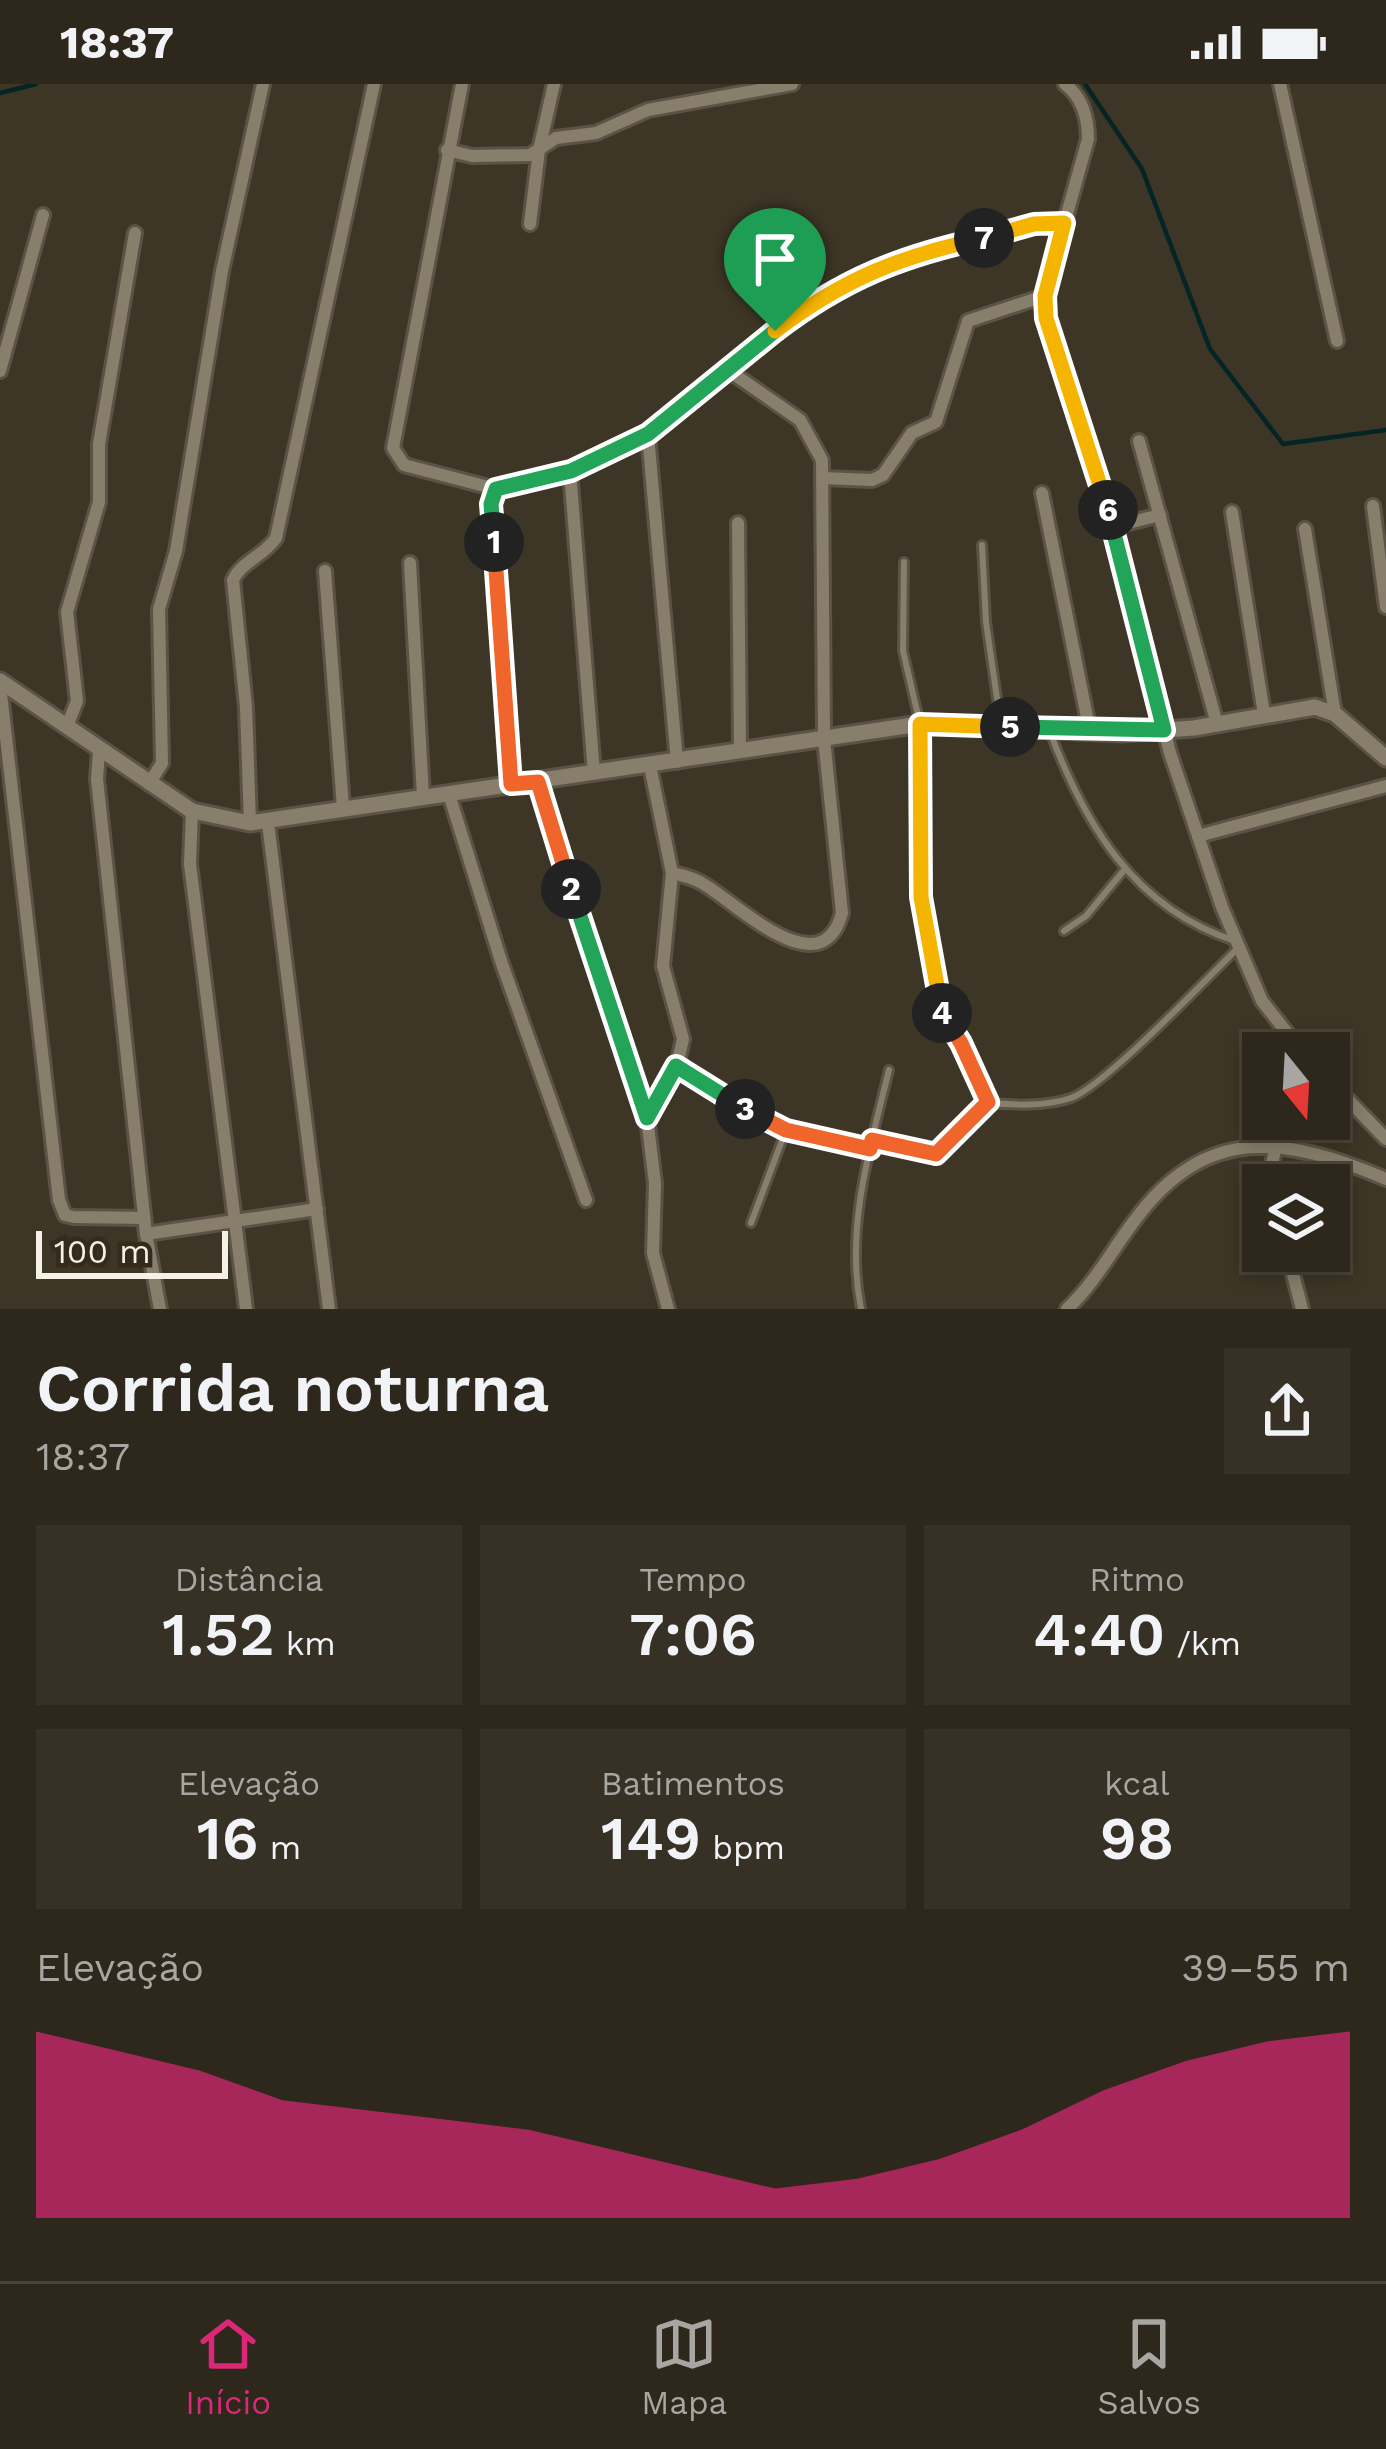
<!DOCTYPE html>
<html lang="pt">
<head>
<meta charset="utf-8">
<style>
  :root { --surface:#2e281c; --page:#363025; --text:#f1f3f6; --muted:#a7a6a3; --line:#49443b; --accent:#db2777 }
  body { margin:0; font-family:"Work Sans",sans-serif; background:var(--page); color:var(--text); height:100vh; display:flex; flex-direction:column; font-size:45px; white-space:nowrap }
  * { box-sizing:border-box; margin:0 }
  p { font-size:39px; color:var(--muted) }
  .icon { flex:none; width:66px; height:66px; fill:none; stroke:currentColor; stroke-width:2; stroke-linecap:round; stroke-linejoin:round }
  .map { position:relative; height:1225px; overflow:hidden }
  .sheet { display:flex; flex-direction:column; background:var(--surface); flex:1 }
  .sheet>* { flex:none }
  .needle { width:78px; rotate:162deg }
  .controls { position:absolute; left:1242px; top:948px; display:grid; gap:24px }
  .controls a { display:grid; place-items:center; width:108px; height:108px; border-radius:0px; background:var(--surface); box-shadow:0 6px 18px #0003,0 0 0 3px var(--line); font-size:60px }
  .scale { position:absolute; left:36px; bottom:30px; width:192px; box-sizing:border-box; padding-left:12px; border:6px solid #f6f1e7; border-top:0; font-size:33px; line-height:42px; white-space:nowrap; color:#f6f1e7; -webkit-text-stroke:9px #332b1b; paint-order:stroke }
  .pin { position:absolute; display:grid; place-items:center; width:102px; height:102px; color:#fff; margin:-123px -51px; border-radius:50% 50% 50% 0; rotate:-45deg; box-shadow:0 0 12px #0007 }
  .pin .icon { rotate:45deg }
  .km { position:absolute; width:60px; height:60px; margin:-30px; border-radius:50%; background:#222; color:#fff; font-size:33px; line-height:60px; text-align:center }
  .round { display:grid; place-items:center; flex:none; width:126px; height:126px; border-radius:0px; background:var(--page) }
  .summary { display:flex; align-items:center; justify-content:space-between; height:204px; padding:0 36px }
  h1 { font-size:66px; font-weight:600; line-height:90px }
  .metrics { display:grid; grid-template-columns:repeat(3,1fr); gap:18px; height:204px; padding:12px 36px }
  .metrics div { display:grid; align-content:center; border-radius:0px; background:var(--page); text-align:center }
  .metrics b { font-size:60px; font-weight:600 }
  .metrics small { font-size:33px; font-weight:400 }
  .metrics p { font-size:33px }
  .chart { height:336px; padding:24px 36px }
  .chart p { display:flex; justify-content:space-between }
  .chart svg { width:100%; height:216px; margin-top:12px; fill:var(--accent); opacity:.7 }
  .status { display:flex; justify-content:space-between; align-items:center; height:84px; padding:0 60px; background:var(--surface); direction:ltr }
  .status svg { height:33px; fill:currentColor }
  .menu { display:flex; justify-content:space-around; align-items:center; height:168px; border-top:3px solid var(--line); background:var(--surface); font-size:33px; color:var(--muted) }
  .menu a { display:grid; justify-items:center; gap:6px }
  .menu .active { color:var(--accent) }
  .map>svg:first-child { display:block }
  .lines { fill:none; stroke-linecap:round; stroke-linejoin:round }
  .stream { stroke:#052425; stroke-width:4.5 }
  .service-casing { stroke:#5b5446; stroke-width:12 }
  .minor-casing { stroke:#5b5446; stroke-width:18 }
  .tertiary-casing { stroke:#5b5446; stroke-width:21 }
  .service { stroke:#877e6b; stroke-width:6 }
  .minor { stroke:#877e6b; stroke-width:12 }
  .tertiary { stroke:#877e6b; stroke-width:15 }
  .split-1-casing { stroke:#fff; stroke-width:24 }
  .split-2-casing { stroke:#fff; stroke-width:24 }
  .split-3-casing { stroke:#fff; stroke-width:24 }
  .split-4-casing { stroke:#fff; stroke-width:24 }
  .split-5-casing { stroke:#fff; stroke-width:24 }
  .split-6-casing { stroke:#fff; stroke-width:24 }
  .split-7-casing { stroke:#fff; stroke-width:24 }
  .split-8-casing { stroke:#fff; stroke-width:24 }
  .split-1 { stroke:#22a559; stroke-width:15 }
  .split-2 { stroke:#f0652b; stroke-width:15 }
  .split-3 { stroke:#22a559; stroke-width:15 }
  .split-4 { stroke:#f0652b; stroke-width:15 }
  .split-5 { stroke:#f5b400; stroke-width:15 }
  .split-6 { stroke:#22a559; stroke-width:15 }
  .split-7 { stroke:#f5b400; stroke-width:15 }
  .split-8 { stroke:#f5b400; stroke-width:15 }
</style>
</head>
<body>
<div class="status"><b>18:37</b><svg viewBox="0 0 49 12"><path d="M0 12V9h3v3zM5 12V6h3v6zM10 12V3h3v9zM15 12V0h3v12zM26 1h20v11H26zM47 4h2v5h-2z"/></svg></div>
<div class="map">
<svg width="1386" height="1225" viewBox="0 0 1386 1225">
  <rect width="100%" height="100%" fill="#3d3525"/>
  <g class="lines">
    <g class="stream">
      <path d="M1085,0L1142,85L1210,265L1283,360L1386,346"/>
      <path d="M0,9L36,0"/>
    </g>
    <defs>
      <g id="service">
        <path d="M982,461L986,538L1001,642"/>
        <path d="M904,478L903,567L920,640L921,813L941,928L961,959L988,1018"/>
        <path d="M1050,648C1085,741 1134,824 1235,857"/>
        <path d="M1064,847L1086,832L1125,785"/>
        <path d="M680,984L768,1040L869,1065"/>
        <path d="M988,1018C1011,1022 1048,1022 1071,1014C1105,1002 1206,895 1238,864"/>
        <path d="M872,1056L936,1070L988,1018"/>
        <path d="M751,1139L786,1046"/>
        <path d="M861,1225C845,1144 870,1064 889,986"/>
      </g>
      <g id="minor">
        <path d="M462,0L393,364L404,381L496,405L570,387L609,372L661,343L826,208L911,172L1034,139H1064"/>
        <path d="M1065,0C1082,13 1088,34 1088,55L1044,212L1046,234L1101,397L1170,669L1222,823L1262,917L1303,969"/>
        <path d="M1280,0L1337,257"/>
        <path d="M447,66L472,72L530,71L556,54L596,49L648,26L792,0"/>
        <path d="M530,140L539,66L554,0"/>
        <path d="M0,287L43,131"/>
        <path d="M648,351L677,678"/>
        <path d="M1139,357L1217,640"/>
        <path d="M570,387L594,689"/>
        <path d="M823,394L872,396L883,391L912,349L936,338L968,237L1044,212"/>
        <path d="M496,405L491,420L511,700"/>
        <path d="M1042,409L1090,648"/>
        <path d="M1373,422L1386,523"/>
        <path d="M1232,428L1264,630"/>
        <path d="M738,439L740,666"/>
        <path d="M1112,443L1160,431"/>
        <path d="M1305,445L1335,630"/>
        <path d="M410,479L423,712"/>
        <path d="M325,487L343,723"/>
        <path d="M0,601L59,1116L65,1131L74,1133L144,1134"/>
        <path d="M68,640L77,617L67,528L99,418V360L135,149"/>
        <path d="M99,666L97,695L146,1150L160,1225"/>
        <path d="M538,698L647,1034L655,1099L653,1169L668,1225"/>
        <path d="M149,700L162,679L159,525L176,467L222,187L263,0"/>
        <path d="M449,710L501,877L586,1116"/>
        <path d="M192,727L190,780L246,1225"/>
        <path d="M250,739L246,623L233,496C242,477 264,472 276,454L374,0"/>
        <path d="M268,739L329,1225"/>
        <path d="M1198,752L1386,702"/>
        <path d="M672,789C681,791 691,793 700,798C733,815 821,907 842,829L824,655L822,376L800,336L728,286"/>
        <path d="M1329,996L1386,1055"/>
        <path d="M647,1034L677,982L683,955L663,882L672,789L650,682"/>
        <path d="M1268,1101L1281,1035"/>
        <path d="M146,1150L317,1125"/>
        <path d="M1287,1167L1302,1225"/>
        <path d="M1067,1225C1095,1199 1112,1166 1135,1136C1206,1039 1287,1053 1386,1095"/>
      </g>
      <path id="tertiary" d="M0,597L192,727L250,739L920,640L1122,649L1194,644L1315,623L1335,630L1386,674"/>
    </defs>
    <use href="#service" class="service-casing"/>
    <use href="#minor" class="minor-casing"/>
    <use href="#tertiary" class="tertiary-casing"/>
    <use href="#service" class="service"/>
    <use href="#minor" class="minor"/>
    <use href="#tertiary" class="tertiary"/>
  </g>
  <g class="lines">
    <defs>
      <path id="split-1" d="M494,458L491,420L496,405L571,387L648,350L775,247"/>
      <path id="split-2" d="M494,458L511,700L538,698L571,805"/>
      <path id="split-3" d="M571,805L647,1034L676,982L745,1025"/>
      <path id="split-4" d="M745,1025L786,1046L870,1065L872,1056L936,1070L988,1018L961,959L942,929"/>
      <path id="split-5" d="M942,929L921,813L920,640L1010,643"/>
      <path id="split-6" d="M1010,643L1164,646L1108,426"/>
      <path id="split-7" d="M984,154L1034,140L1064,139L1045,212L1046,234L1108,426"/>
      <path id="split-8" d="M775,247C843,195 901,172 984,154"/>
    </defs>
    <use href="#split-1" class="split-1-casing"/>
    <use href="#split-2" class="split-2-casing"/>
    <use href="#split-3" class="split-3-casing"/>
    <use href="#split-4" class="split-4-casing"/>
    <use href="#split-5" class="split-5-casing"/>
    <use href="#split-6" class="split-6-casing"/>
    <use href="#split-7" class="split-7-casing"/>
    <use href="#split-8" class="split-8-casing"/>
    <use href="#split-1" class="split-1"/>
    <use href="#split-2" class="split-2"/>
    <use href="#split-3" class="split-3"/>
    <use href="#split-4" class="split-4"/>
    <use href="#split-5" class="split-5"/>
    <use href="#split-6" class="split-6"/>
    <use href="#split-7" class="split-7"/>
    <use href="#split-8" class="split-8"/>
  </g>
</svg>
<div class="controls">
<a><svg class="needle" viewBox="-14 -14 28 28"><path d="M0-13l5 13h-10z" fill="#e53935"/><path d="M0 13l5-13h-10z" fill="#a7a6a3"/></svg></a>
<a><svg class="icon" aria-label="layers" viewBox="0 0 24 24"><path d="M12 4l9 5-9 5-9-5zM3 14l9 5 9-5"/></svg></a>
</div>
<div class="scale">100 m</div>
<div class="pin" style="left:775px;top:247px;background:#1e9e55"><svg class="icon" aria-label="arrive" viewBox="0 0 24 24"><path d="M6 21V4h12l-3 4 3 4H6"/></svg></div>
<b class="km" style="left:494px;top:458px">1</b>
<b class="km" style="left:571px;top:805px">2</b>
<b class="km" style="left:745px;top:1025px">3</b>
<b class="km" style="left:942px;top:929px">4</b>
<b class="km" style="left:1010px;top:643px">5</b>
<b class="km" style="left:1108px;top:426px">6</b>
<b class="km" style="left:984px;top:154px">7</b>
</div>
<section class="sheet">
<div class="summary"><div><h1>Corrida noturna</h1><p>18:37</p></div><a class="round"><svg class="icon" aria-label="share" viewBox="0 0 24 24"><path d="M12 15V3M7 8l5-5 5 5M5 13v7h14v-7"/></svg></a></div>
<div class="metrics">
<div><p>Distância</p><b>1.52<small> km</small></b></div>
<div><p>Tempo</p><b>7:06</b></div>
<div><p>Ritmo</p><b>4:40<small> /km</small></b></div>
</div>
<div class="metrics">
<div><p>Elevação</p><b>16<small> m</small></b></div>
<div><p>Batimentos</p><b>149<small> bpm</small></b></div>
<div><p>kcal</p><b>98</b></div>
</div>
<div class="chart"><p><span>Elevação</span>39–55 m</p>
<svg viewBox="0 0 160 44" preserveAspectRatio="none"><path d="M0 44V6L10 10L20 14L30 20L40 22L50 24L60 26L70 30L80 34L90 38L100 36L110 32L120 26L130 18L140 12L150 8L160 6V44z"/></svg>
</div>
</section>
<nav class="menu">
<a class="active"><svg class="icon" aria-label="home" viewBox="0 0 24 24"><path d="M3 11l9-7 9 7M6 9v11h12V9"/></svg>Início</a>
<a><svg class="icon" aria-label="map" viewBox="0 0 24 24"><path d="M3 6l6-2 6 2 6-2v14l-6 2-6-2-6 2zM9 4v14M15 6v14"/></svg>Mapa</a>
<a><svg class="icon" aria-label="saved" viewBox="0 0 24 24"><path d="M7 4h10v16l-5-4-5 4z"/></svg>Salvos</a>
</nav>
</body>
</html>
